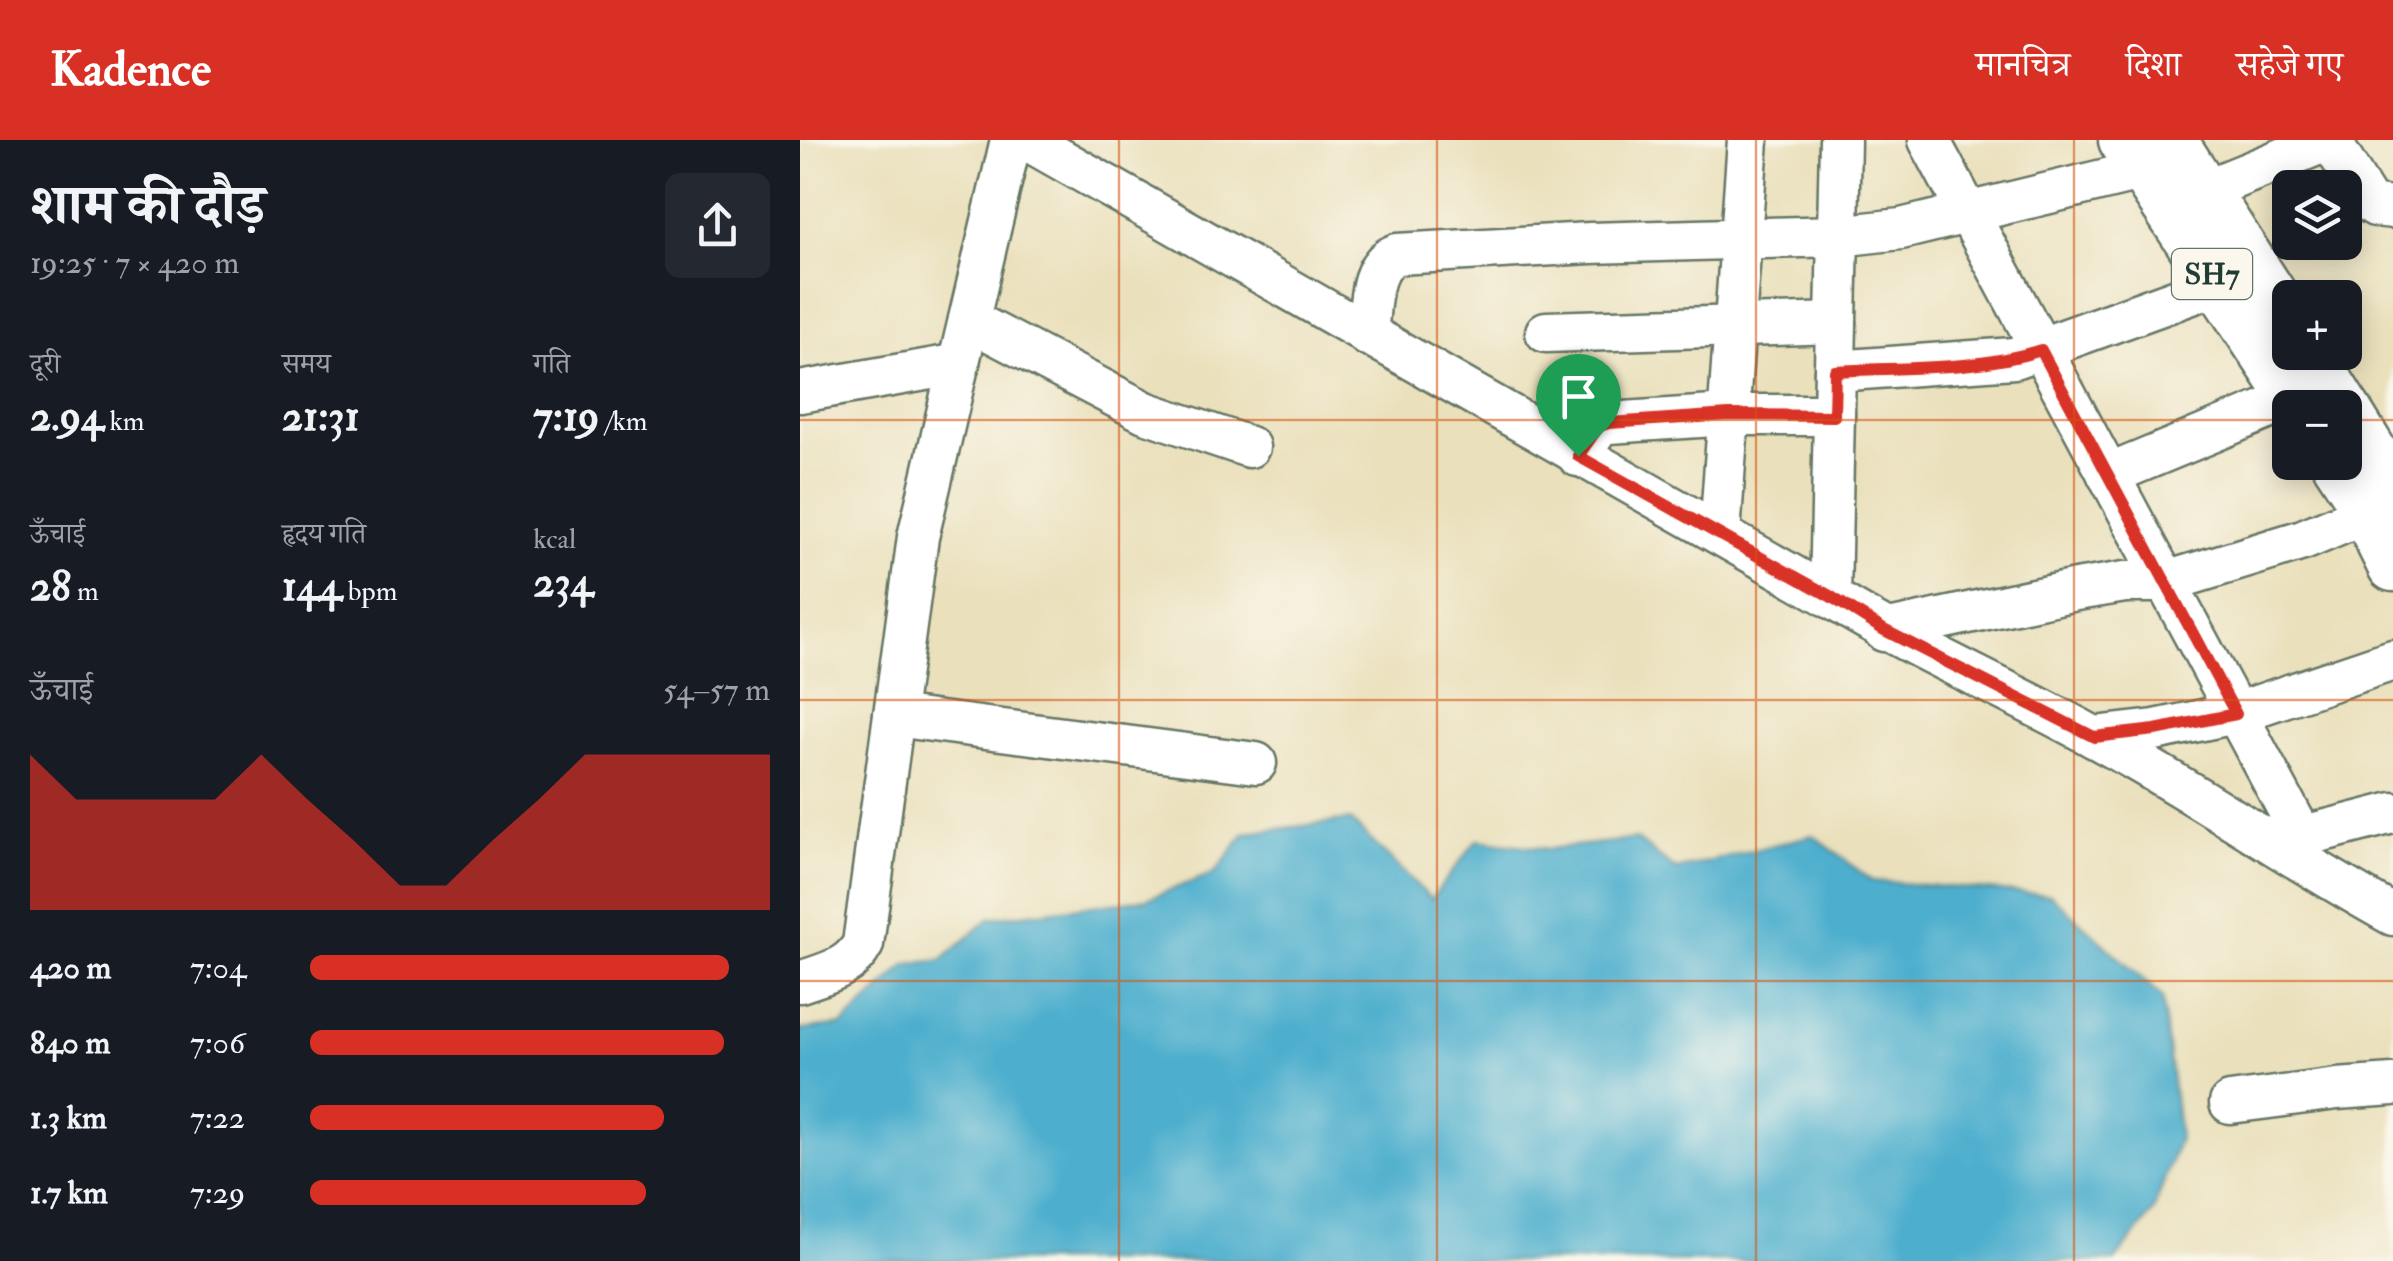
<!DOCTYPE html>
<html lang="hi">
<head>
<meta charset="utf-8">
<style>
  :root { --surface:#171b24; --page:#242831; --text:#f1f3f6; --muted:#9ea1a6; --accent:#d93025 }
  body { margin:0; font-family:"IM FELL Double Pica","Noto Serif Devanagari",serif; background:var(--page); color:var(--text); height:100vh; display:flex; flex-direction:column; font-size:38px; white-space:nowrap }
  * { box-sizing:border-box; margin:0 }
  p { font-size:32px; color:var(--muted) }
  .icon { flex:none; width:55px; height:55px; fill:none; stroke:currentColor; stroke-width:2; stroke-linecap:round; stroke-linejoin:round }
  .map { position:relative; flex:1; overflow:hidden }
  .panel { display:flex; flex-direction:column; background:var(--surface); width:800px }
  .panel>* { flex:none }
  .controls { position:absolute; left:1472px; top:30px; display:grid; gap:20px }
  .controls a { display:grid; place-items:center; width:90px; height:90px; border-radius:15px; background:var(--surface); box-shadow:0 5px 25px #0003; font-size:50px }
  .pin { position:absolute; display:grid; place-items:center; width:85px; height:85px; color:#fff; margin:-102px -42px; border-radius:50% 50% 50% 0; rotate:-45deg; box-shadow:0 0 10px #0007 }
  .pin .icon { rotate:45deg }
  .round { display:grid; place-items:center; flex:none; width:105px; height:105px; border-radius:15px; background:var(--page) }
  .headline { display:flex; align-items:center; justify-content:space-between; height:170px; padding:0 30px }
  h1 { font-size:55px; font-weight:700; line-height:75px }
  .figures { display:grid; grid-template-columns:repeat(3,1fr); gap:15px; height:170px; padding:10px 30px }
  .figures div { display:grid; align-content:center }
  .figures b { font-size:42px; font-weight:700 }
  .figures small { font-size:28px; font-weight:400 }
  .figures p { font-size:28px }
  .chart { height:280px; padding:20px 30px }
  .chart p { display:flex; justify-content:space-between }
  .chart svg { width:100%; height:180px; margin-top:10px; fill:var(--accent); opacity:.7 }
  ul { padding:0 30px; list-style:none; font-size:32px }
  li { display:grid; grid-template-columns:160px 120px 1fr; align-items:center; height:75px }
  li i { height:25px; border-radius:12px; background:var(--accent) }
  header { display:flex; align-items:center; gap:60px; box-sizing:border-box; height:140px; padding:0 50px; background:var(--accent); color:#fff }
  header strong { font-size:48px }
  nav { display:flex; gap:55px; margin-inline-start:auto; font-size:35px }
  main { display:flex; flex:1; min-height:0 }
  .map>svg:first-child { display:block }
  .water { fill:#4eafcd; stroke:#367680; stroke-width:2.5 }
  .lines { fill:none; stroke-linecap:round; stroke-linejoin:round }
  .minor-casing { stroke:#667664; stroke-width:45 }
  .major-casing { stroke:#667664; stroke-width:55 }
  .minor { stroke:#fff; stroke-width:40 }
  .major { stroke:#fff; stroke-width:50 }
  .route-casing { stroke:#fff; stroke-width:20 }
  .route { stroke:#d93025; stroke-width:12 }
  .grid { fill:none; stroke:#d45610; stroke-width:2.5; stroke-opacity:0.55 }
  .labels { text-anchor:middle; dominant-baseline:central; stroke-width:8; stroke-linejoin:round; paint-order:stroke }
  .shield { fill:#fbf7ec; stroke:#61756b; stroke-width:2.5 }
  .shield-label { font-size:30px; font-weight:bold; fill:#1f3d34 }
</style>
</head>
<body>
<header>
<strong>Kadence</strong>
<nav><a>मानचित्र</a><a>दिशा</a><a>सहेजे गए</a></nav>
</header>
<main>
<section class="panel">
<div class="headline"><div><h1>शाम की दौड़</h1><p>19:25 · 7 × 420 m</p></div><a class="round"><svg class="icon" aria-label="share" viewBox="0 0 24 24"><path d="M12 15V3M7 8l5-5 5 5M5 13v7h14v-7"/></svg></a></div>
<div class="figures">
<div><p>दूरी</p><b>2.94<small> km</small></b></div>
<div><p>समय</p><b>21:31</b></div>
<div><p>गति</p><b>7:19<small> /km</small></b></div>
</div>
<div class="figures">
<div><p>ऊँचाई</p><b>28<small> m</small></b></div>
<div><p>हृदय गति</p><b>144<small> bpm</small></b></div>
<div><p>kcal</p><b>234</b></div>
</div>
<div class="chart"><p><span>ऊँचाई</span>54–57 m</p>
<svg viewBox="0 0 160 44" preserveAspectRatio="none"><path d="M0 44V6L10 17L20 17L30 17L40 17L50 6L60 17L70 27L80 38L90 38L100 27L110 17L120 6L130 6L140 6L150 6L160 6V44z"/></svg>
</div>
<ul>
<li><b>420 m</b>7:04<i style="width:91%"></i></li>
<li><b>840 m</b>7:06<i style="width:90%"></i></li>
<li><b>1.3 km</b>7:22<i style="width:77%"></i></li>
<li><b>1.7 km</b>7:29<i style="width:73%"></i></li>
</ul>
</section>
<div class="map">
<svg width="1593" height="1121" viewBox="0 0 1593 1121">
  <rect width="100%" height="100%" fill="#fbf7ec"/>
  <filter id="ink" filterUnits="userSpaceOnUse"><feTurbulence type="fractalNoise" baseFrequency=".01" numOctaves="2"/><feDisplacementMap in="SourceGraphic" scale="20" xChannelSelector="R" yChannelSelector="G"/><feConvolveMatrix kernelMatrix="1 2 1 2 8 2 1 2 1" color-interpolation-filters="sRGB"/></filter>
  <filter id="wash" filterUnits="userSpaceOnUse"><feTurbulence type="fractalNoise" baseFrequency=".0048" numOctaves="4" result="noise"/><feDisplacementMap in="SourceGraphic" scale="40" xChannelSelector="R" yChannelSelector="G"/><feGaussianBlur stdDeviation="2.25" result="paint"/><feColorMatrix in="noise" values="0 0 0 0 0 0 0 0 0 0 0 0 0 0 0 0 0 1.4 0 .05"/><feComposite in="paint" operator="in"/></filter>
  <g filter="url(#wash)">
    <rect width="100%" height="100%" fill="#eae0bc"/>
    <path class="water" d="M550,680L631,759L677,700L749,709L836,699L876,730L1013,695L1072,741L1251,755L1362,857L1379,998L1353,1072L1315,1121H0V890L43,885L107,824L142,820L190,778L347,759L415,733L445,693Z"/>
  </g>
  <g filter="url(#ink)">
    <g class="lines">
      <defs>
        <g id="minor">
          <path d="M227,0L1030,457C1114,509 1205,548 1292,596C1395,651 1491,719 1593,775"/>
          <path d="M1129,0L1501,694"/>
          <path d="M1530,0L1567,60L1575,66L1593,68"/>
          <path d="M1376,62L1529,0"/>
          <path d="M169,180L345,272L449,307"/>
          <path d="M746,192L1036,183"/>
          <path d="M567,195C571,167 567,125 597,114L790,103L1038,96L1101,89L1344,30L1370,20"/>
          <path d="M1035,231L1214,218L1419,144"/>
          <path d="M0,252L159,224"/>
          <path d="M778,316L799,286L809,283L929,275H1034"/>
          <path d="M1308,335L1494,258"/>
          <path d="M920,394L948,0"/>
          <path d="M1030,457L1040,0"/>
          <path d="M1084,491L1276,450L1325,442H1366L1503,400L1567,373"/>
          <path d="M94,576L456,623"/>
          <path d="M1294,597L1355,590L1436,573L1593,520"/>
          <path d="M1475,697L1515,693L1593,673"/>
          <path d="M0,842C25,833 50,829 63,804L118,397L211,0"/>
          <path d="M1430,963L1537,949L1593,945"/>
        </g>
        <g id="major">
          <path d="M1324,0L1501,268"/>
          <path d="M1371,0L1490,184"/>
          <path d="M1509,212L1544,268"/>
          <path d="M1545,269L1593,347"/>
          <path d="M1537,322L1556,351L1593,426"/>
        </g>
      </defs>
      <use href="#minor" class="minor-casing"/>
      <use href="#major" class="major-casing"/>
      <use href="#minor" class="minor"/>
      <use href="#major" class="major"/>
    </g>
  </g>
  <g class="lines" filter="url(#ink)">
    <defs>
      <path id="route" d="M1241,210L1436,574L1355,590L1294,597L1084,490L1030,456L778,316L799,286L809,283L929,275L1034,276L1035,231C1103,227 1176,231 1241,210Z"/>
    </defs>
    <use href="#route" class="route-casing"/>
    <use href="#route" class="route"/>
  </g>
  <path class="grid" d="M319,0V1121M637,0V1121M956,0V1121M1274,0V1121M0,280H1490M1545,280H1593M0,560H1593M0,841H1593"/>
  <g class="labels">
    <rect class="shield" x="1372" y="109" width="80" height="50" rx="8"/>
    <g class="shield-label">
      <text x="1412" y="134">SH7</text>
    </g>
  </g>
</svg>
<div class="controls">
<a><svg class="icon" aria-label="layers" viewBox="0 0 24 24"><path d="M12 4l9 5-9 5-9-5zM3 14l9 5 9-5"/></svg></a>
<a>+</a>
<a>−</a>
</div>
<div class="pin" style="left:778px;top:316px;background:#1e9e55"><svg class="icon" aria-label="arrive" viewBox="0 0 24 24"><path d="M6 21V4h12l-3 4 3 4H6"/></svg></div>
</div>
</main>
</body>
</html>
